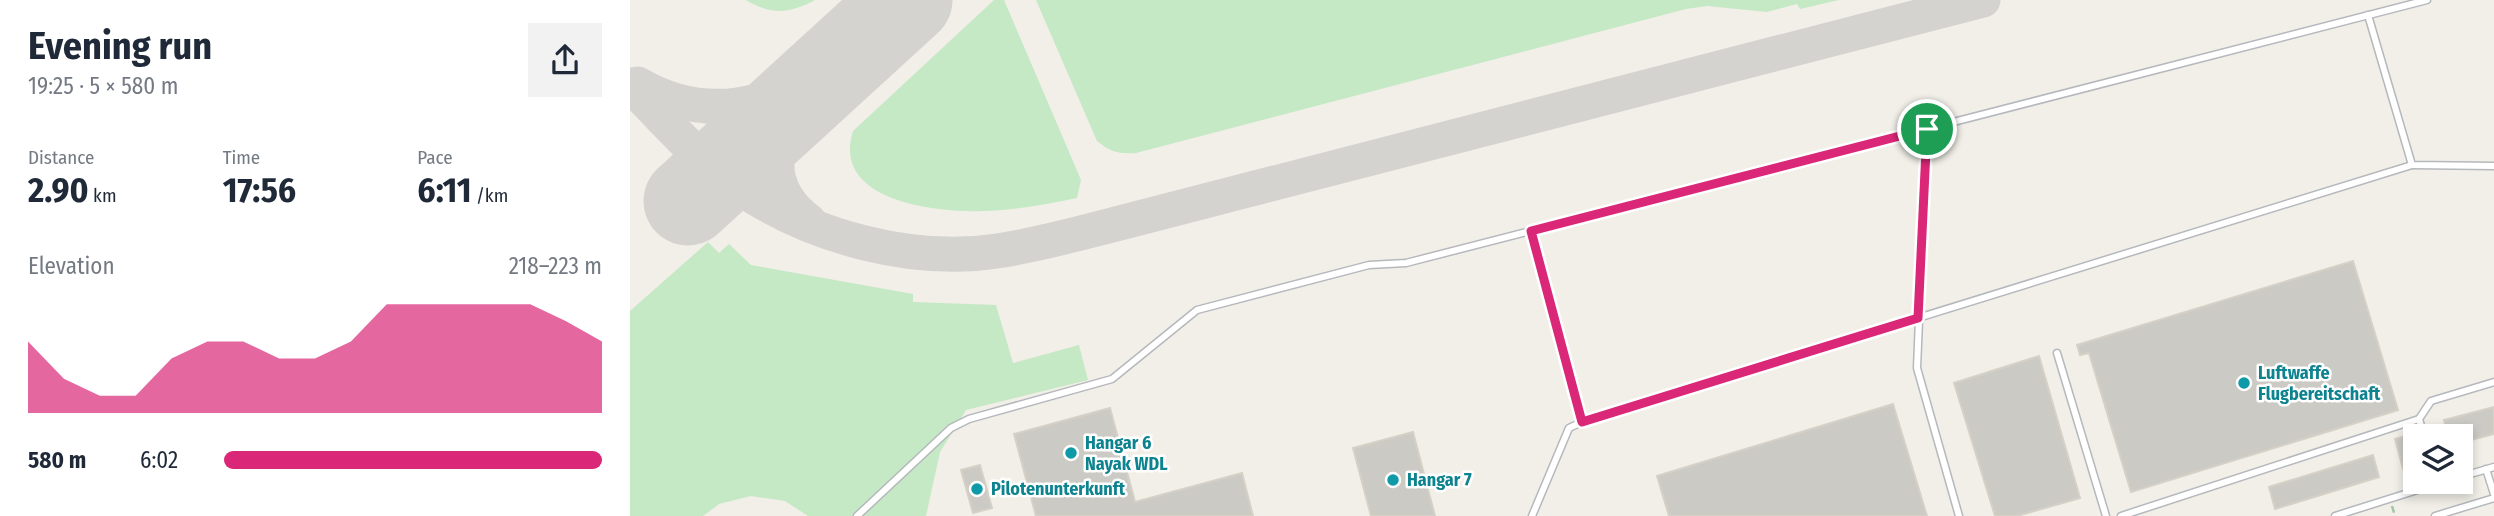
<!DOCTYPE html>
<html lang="en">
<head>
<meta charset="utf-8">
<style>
  :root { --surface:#fff; --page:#f2f2f3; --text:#1f2937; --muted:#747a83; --accent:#db2777 }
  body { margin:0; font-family:"Fira Sans Condensed",sans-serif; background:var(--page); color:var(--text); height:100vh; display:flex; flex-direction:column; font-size:26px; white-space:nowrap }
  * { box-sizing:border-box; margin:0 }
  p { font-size:23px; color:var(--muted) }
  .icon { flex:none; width:38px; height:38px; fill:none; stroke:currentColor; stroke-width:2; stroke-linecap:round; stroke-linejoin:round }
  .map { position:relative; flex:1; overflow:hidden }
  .panel { display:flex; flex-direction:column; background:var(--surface); width:630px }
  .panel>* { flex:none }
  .buttons { position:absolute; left:1773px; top:424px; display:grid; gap:14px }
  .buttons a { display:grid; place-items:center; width:70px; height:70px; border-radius:0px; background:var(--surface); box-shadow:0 4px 10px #0003; font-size:35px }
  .pin { position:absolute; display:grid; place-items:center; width:60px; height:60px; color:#fff; margin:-30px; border:4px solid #fff; border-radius:50%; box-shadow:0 2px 7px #0007 }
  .round { display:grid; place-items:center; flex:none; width:74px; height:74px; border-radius:0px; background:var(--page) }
  .overview { display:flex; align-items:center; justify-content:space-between; height:119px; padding:0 28px }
  h1 { font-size:38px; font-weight:700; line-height:52px }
  .stats { display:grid; grid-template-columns:repeat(3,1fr); gap:10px; height:119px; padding:7px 28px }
  .stats div { display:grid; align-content:center }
  .stats b { font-size:35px; font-weight:700 }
  .stats small { font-size:19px; font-weight:400 }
  .stats p { font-size:19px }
  .chart { height:196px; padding:14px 28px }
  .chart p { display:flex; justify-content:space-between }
  .chart svg { width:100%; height:126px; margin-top:7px; fill:var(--accent); opacity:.7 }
  ul { padding:0 28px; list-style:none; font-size:23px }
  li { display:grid; grid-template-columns:112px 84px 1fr; align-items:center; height:52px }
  li i { height:18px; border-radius:9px; background:var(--accent) }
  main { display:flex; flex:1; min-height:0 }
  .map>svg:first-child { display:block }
  .green { fill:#c5e8c5 }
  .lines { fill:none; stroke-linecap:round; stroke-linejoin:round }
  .taxiway { stroke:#d4d3d0; stroke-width:35 }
  .runway { stroke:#d4d3d0; stroke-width:89 }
  .building { fill:#cccac5; stroke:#d6d1c6; stroke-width:2 }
  .service-casing { stroke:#b5b8bc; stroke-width:9 }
  .path { stroke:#9cc7a9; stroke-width:2.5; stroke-dasharray:7 3.5; stroke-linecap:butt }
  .service { stroke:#fff; stroke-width:6 }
  .route-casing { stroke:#fff; stroke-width:14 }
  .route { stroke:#db2777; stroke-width:9 }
  .culture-dot { fill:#0f9aa8; stroke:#fff; stroke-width:2.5 }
  .labels { text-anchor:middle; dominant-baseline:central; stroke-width:5; stroke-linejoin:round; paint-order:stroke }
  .culture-label { font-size:18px; font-weight:bold; fill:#0d838f; stroke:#fff; text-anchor:start }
</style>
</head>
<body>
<main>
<section class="panel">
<div class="overview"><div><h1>Evening run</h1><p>19:25 · 5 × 580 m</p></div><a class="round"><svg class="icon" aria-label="share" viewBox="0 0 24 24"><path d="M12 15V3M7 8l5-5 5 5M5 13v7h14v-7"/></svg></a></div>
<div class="stats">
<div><p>Distance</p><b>2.90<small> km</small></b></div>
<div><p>Time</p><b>17:56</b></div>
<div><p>Pace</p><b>6:11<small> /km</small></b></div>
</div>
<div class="chart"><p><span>Elevation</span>218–223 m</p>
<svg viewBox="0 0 160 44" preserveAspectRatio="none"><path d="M0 44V19L10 32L20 38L30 38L40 25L50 19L60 19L70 25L80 25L90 19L100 6L110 6L120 6L130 6L140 6L150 12L160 19V44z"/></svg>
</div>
<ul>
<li><b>580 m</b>6:02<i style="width:100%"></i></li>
</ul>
</section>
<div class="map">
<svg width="1864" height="516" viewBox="0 0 1864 516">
  <rect width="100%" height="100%" fill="#f1efe8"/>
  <g class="green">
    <path d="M116,0H185C159,14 141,15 116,0Z"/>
    <path d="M364,0H374L451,180L447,198C422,203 397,208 372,210C324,215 199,207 223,131Z"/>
    <path d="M406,0H1209L1170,9L1167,4L1137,12L1077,6L1056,9L506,153C488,154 481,152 467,141Z"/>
    <path d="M78,242L89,253L99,244L121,265L283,294V302L366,305L383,363L449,345L458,380L336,410L310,452L296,516H178L155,501L121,496L89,504L73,516H0V311Z"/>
  </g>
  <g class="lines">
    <g class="taxiway">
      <path d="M8,84C76,124 139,105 203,69"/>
      <path d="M0,85C35,121 70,162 113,190C183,237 283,264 367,251C407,245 447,234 486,224L1353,0"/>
      <path d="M167,102C142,144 134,188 179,221"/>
    </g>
    <path class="runway" d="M58,201L278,0"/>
  </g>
  <g class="building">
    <path d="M1723,261L1768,410L1501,492L1459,353L1450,355L1447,345Z"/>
    <path d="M1409,356L1450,498L1387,516H1365L1324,383Z"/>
    <path d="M1263,404L1297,516H1039L1027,476Z"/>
    <path d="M1864,407V434L1830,443V436H1818L1814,420Z"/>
    <path d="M480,408L505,502L612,473L623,516H406L384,434Z"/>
    <path d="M783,432L805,516H741L723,448Z"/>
    <path d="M1776,436L1785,465L1773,469L1765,439Z"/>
    <path d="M1743,455L1749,477L1645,509L1639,487Z"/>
    <path d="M350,465L362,508L343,513L331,470Z"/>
  </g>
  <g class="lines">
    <defs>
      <g id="service">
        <path d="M1738,15L1782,165L1864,166"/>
        <path d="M1297,129L1287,368L1329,516"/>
        <path d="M901,231L952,422"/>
        <path d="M1427,353L1476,516"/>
        <path d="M1794,436L1789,419L1801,401L1864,382"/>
        <path d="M1856,469L1864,494"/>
        <path d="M1830,477L1864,467"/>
        <path d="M227,516L321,428L339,419L482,379L567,310L739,265L776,263L1797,0"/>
        <path d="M902,516L939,428L952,422L1782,165"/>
        <path d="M1491,516L1789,419"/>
        <path d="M1705,516L1816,481"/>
        <path d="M1805,516L1864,498"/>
      </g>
    </defs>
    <use href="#service" class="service-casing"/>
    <path class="path" d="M1762,506L1765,516"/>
    <use href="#service" class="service"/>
  </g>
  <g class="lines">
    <defs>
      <path id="route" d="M1297,129L1288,318L952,422L901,231Z"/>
    </defs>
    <use href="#route" class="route-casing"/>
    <use href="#route" class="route"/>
  </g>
  <g class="culture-dot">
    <circle cx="1614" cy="383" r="7"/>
    <circle cx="441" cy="453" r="7"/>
    <circle cx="763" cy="480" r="7"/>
    <circle cx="347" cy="489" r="7"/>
  </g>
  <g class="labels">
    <g class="culture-label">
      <text x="1628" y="373">Luftwaffe<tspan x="1628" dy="21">Flugbereitschaft</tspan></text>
      <text x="455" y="443">Hangar 6<tspan x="455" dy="21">Nayak WDL</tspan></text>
      <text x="777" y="480">Hangar 7</text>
      <text x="361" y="489">Pilotenunterkunft</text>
    </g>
  </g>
</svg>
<div class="buttons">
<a><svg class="icon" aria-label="layers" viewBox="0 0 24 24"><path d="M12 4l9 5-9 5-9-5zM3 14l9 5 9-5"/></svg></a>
</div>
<div class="pin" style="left:1297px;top:129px;background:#1e9e55"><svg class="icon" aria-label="arrive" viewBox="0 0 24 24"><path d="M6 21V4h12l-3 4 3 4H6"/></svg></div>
</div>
</main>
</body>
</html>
